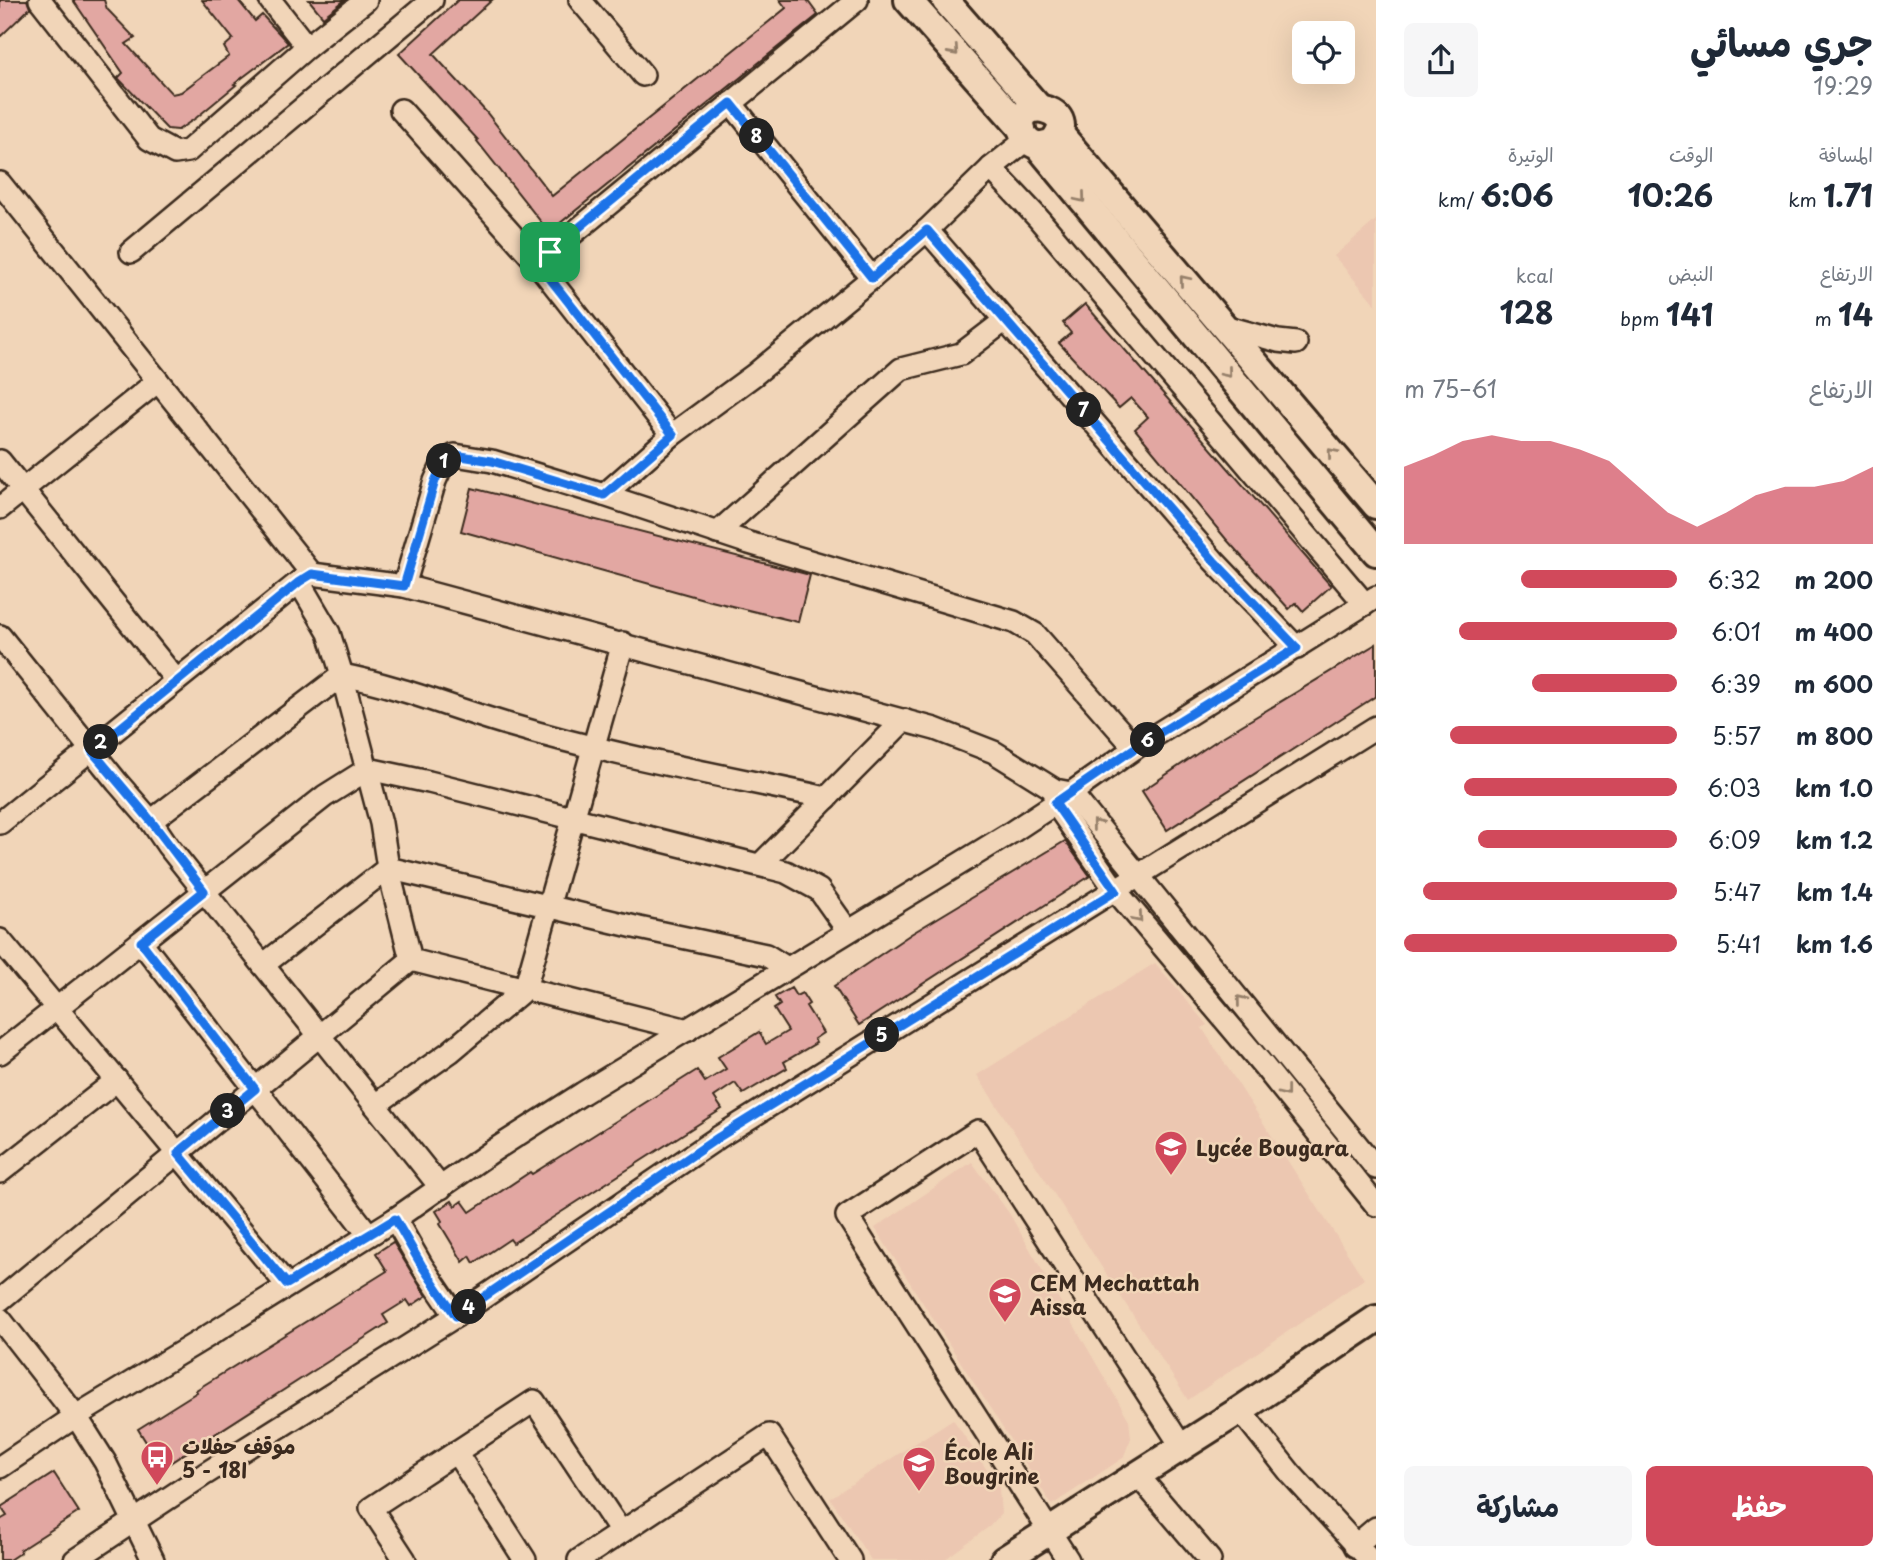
<!DOCTYPE html>
<html lang="ar">
<head>
<meta charset="utf-8">
<style>
  :root { --surface:#fff; --page:#f6f6f7; --text:#1f2937; --muted:#747a83; --accent:#d1495b }
  body { margin:0; font-family:"Playpen Sans","Playpen Sans Arabic",sans-serif; background:var(--page); color:var(--text); direction:rtl; height:100vh; display:flex; flex-direction:column; font-size:26px; white-space:nowrap }
  * { box-sizing:border-box; margin:0 }
  p { font-size:23px; color:var(--muted) }
  .icon { flex:none; width:38px; height:38px; fill:none; stroke:currentColor; stroke-width:2; stroke-linecap:round; stroke-linejoin:round }
  .map { position:relative; flex:1; overflow:hidden; direction:ltr }
  .sheet { display:flex; flex-direction:column; background:var(--surface); width:525px }
  .sheet>* { flex:none }
  .controls { position:absolute; left:1292px; top:21px; display:grid; gap:14px }
  .controls a { display:grid; place-items:center; width:63px; height:63px; border-radius:10px; background:var(--surface); box-shadow:0 7px 28px #0002; font-size:35px }
  .pin { position:absolute; display:grid; place-items:center; width:60px; height:60px; color:#fff; margin:-30px; border-radius:14px; box-shadow:0 4px 10px #0006 }
  .km { position:absolute; width:35px; height:35px; margin:-18px; border-radius:50%; background:#222; color:#fff; font-size:19px; line-height:35px; text-align:center }
  .round { display:grid; place-items:center; flex:none; width:74px; height:74px; border-radius:10px; background:var(--page) }
  .head { display:flex; align-items:center; justify-content:space-between; height:119px; padding:0 28px }
  h1 { font-size:38px; font-weight:700; line-height:52px }
  .stats { display:grid; grid-template-columns:repeat(3,1fr); gap:10px; height:119px; padding:7px 28px }
  .stats div { display:grid; align-content:center }
  .stats b { font-size:30px; font-weight:700 }
  .stats small { font-size:19px; font-weight:400 }
  .stats p { font-size:19px }
  .chart { height:196px; padding:14px 28px }
  .chart p { display:flex; justify-content:space-between }
  .chart svg { width:100%; height:126px; margin-top:7px; fill:var(--accent); opacity:.7 }
  .primary-button { display:flex; gap:14px; margin-top:auto; padding:14px 28px }
  .primary-button a { flex:1; height:80px; border-radius:10px; background:var(--accent); color:#fff; font-size:28px; font-weight:700; line-height:80px; text-align:center }
  .primary-button a+a { background:var(--page); color:var(--text) }
  ul { padding:0 28px; list-style:none; font-size:23px }
  li { display:grid; grid-template-columns:112px 84px 1fr; align-items:center; height:52px }
  li i { height:18px; border-radius:9px; background:var(--accent) }
  main { display:flex; flex:1; min-height:0 }
  .map>svg:first-child { display:block }
  .built { fill:#ecc7b1 }
  .building { fill:#e2a7a2; stroke:#3b2a1e; stroke-width:2 }
  .lines { fill:none; stroke-linecap:round; stroke-linejoin:round }
  .minor-casing { stroke:#3b2a1e; stroke-width:26 }
  .major-casing { stroke:#3b2a1e; stroke-width:32 }
  .minor { stroke:#f1d5b8; stroke-width:21 }
  .major { stroke:#f1d5b8; stroke-width:26 }
  .oneway { stroke:#96806b }
  .route-casing { stroke:#fff; stroke-width:14 }
  .route { stroke:#1a73e8; stroke-width:9 }
  .labels { text-anchor:middle; dominant-baseline:central; stroke-width:5; stroke-linejoin:round; paint-order:stroke }
  .poi-label { font-size:21px; font-weight:bold; fill:#3b2a1e; stroke:#f1d5b8; text-anchor:start }
</style>
</head>
<body>
<main>
<section class="sheet">
<div class="head"><div><h1>جري مسائي</h1><p>19:29</p></div><a class="round"><svg class="icon" aria-label="share" viewBox="0 0 24 24"><path d="M12 15V3M7 8l5-5 5 5M5 13v7h14v-7"/></svg></a></div>
<div class="stats">
<div><p>المسافة</p><b>1.71<small> km</small></b></div>
<div><p>الوقت</p><b>10:26</b></div>
<div><p>الوتيرة</p><b>6:06<small> /km</small></b></div>
</div>
<div class="stats">
<div><p>الارتفاع</p><b>14<small> m</small></b></div>
<div><p>النبض</p><b>141<small> bpm</small></b></div>
<div><p>kcal</p><b>128</b></div>
</div>
<div class="chart"><p><span>الارتفاع</span>61–75 m</p>
<svg viewBox="0 0 160 44" preserveAspectRatio="none"><path d="M0 44V17L10 13L20 8L30 6L40 8L50 8L60 11L70 15L80 24L90 33L100 38L110 33L120 27L130 24L140 24L150 22L160 17V44z"/></svg>
</div>
<ul>
<li><b>200 m</b>6:32<i style="width:57%"></i></li>
<li><b>400 m</b>6:01<i style="width:80%"></i></li>
<li><b>600 m</b>6:39<i style="width:53%"></i></li>
<li><b>800 m</b>5:57<i style="width:83%"></i></li>
<li><b>1.0 km</b>6:03<i style="width:78%"></i></li>
<li><b>1.2 km</b>6:09<i style="width:73%"></i></li>
<li><b>1.4 km</b>5:47<i style="width:93%"></i></li>
<li><b>1.6 km</b>5:41<i style="width:100%"></i></li>
</ul>
<div class="primary-button"><a>حفظ</a><a>مشاركة</a></div>
</section>
<div class="map">
<svg width="1376" height="1560" viewBox="0 0 1376 1560">
  <rect width="100%" height="100%" fill="#f1d5b8"/>
  <filter id="ink" filterUnits="userSpaceOnUse"><feTurbulence type="fractalNoise" baseFrequency=".0143" numOctaves="2"/><feDisplacementMap in="SourceGraphic" scale="14" xChannelSelector="R" yChannelSelector="G"/><feConvolveMatrix kernelMatrix="1 2 1 2 8 2 1 2 1" color-interpolation-filters="sRGB"/></filter>
  <g filter="url(#ink)">
    <g class="built">
      <path d="M1376,220V305L1334,256Z"/>
      <path d="M1155,963L1207,1025L1202,1028L1364,1279L1188,1400L977,1075Z"/>
      <path d="M972,1162L1009,1213L1129,1420L1131,1438L1123,1458L1052,1505L875,1228Z"/>
      <path d="M953,1419L999,1488L1001,1514L990,1526L944,1560H871L830,1498Z"/>
    </g>
    <g class="building">
      <path d="M0,0H27L30,8L0,37Z"/>
      <path d="M73,0H104L107,9L135,38L126,44L172,94L181,92L229,56L224,47L233,39L202,0H238L255,21L262,15L288,43L234,84L236,85L196,118L178,130L167,129L118,78L123,73Z"/>
      <path d="M309,0H345L323,17Z"/>
      <path d="M458,0H492L433,54L487,113L552,196L786,8L780,0H807L818,15L549,232L477,141L478,140L399,54Z"/>
      <path d="M1085,304L1331,586L1303,611L1296,603L1289,609L1226,539L1135,429L1148,417L1131,398L1119,408L1059,343L1071,333L1063,323Z"/>
      <path d="M472,488L810,575L798,622L707,600L461,531Z"/>
      <path d="M1376,644V696L1167,830L1142,791L1219,739Z"/>
      <path d="M1065,841L1090,876L859,1025L834,986L911,934Z"/>
      <path d="M791,988L796,996L802,993L809,1004L806,1006L823,1033L814,1039L816,1043L784,1062L787,1068L743,1094L735,1083L714,1097L722,1109L513,1243L510,1239L474,1263L470,1256L463,1262L440,1224L442,1221L436,1211L452,1201L455,1206L462,1201L470,1212L530,1172L532,1174L697,1070L705,1082L726,1069L718,1057L759,1032L766,1044L788,1031L774,1009L780,1005L775,997Z"/>
      <path d="M393,1242L426,1296L411,1306L407,1300L383,1315L388,1323L162,1468L138,1429L197,1392L196,1390L387,1271L376,1253Z"/>
      <path d="M54,1473L79,1512L20,1550L21,1552L9,1560H0V1520L7,1516L1,1507Z"/>
    </g>
    <g class="lines">
      <defs>
        <g id="minor">
          <path d="M40,0L149,139L175,153L188,151L307,47L366,0"/>
          <path d="M270,0L307,47"/>
          <path d="M580,0L643,75"/>
          <path d="M731,103L872,278"/>
          <path d="M401,110L537,263"/>
          <path d="M991,168L1038,218L1365,604"/>
          <path d="M0,183L312,574"/>
          <path d="M927,230L1214,561L1297,648"/>
          <path d="M131,252L432,0"/>
          <path d="M1224,326L1278,341L1296,343"/>
          <path d="M672,435L537,263L857,0"/>
          <path d="M0,461L176,680"/>
          <path d="M604,495L672,435L754,375L872,278L927,230L991,168L1026,140"/>
          <path d="M0,508L158,381"/>
          <path d="M717,533L901,369L961,354L1004,321"/>
          <path d="M299,582L329,633L342,675L381,823L388,868L411,960"/>
          <path d="M404,586L435,481L444,461L455,455L492,461L604,495L749,543L1014,622L1035,634L1135,748"/>
          <path d="M0,636L117,782L151,821L168,846L441,1188"/>
          <path d="M1055,792V803L1116,891L1263,1065L1376,1205"/>
          <path d="M151,821L342,675C400,686 454,709 510,725C614,756 721,775 827,798"/>
          <path d="M0,823L299,582L312,574L404,586L935,729L994,752L1055,790L1071,793L1376,1168"/>
          <path d="M760,865L904,720"/>
          <path d="M0,940L287,1285"/>
          <path d="M141,942L369,1235"/>
          <path d="M411,960L688,1030"/>
          <path d="M263,965L388,868L639,928L766,955L787,968"/>
          <path d="M0,1053L325,796L368,769L429,782L786,872L819,890L848,931"/>
          <path d="M375,1105L450,1052L525,989L623,643"/>
          <path d="M0,1172L117,1080"/>
          <path d="M395,1219L422,1266L456,1316"/>
          <path d="M0,1300L411,960"/>
          <path d="M0,1319L76,1416L105,1462L153,1560"/>
          <path d="M1240,1410L1291,1474L1370,1560"/>
          <path d="M456,1452L525,1560"/>
          <path d="M0,1467L76,1416L208,1336L395,1219L494,1150L583,1093L1012,832L1071,793L1135,748L1376,597"/>
          <path d="M1147,1486L1210,1560"/>
          <path d="M1355,1546L1376,1528"/>
          <path d="M75,1560L205,1474L456,1316L719,1137L1376,727"/>
          <path d="M405,1560L371,1508L534,1401L621,1532"/>
          <path d="M579,1560L769,1435L850,1560"/>
          <path d="M1068,1560L847,1216L978,1131L1182,1447"/>
        </g>
        <g id="major">
          <path d="M908,0L1022,129"/>
          <path d="M945,0L1039,108"/>
          <path d="M1059,133L1376,505"/>
          <path d="M1038,146L1051,143C1087,111 1013,91 1022,131C1024,139 1030,143 1038,146L1376,552"/>
          <path d="M1004,1560L1240,1410L1376,1319"/>
        </g>
      </defs>
      <use href="#minor" class="minor-casing"/>
      <use href="#major" class="major-casing"/>
      <use href="#minor" class="minor"/>
      <use href="#major" class="major"/>
    </g>
    <defs><path id="oneway-chevron" d="M-2-3.5L2.5 0L-2 3.5" fill="none" stroke-width="1.6" stroke-linecap="round" stroke-linejoin="round" transform="scale(1.75)"/></defs>
    <g class="oneway">
      <use href="#oneway-chevron" transform="translate(954 51) rotate(48)"/>
      <use href="#oneway-chevron" transform="translate(1081 198) rotate(50)"/>
      <use href="#oneway-chevron" transform="translate(1184 280) rotate(-130)"/>
      <use href="#oneway-chevron" transform="translate(1227 373) rotate(50)"/>
      <use href="#oneway-chevron" transform="translate(1332 453) rotate(-131)"/>
      <use href="#oneway-chevron" transform="translate(1096 824) rotate(-129)"/>
      <use href="#oneway-chevron" transform="translate(1138 918) rotate(49)"/>
      <use href="#oneway-chevron" transform="translate(1241 1000) rotate(-129)"/>
      <use href="#oneway-chevron" transform="translate(1285 1092) rotate(52)"/>
    </g>
  </g>
  <g class="lines" filter="url(#ink)">
    <defs>
      <path id="route" d="M731,103L872,278L927,230L1214,561L1297,648L1135,748L1055,803L1116,891L719,1137L456,1316L422,1266L395,1219L287,1284L178,1153L255,1089L141,942L204,891L151,821L92,751L299,582L312,574L404,586L435,481L444,461L455,455L492,461L604,495L673,435L537,262Z"/>
    </defs>
    <use href="#route" class="route-casing"/>
    <use href="#route" class="route"/>
  </g>
  <defs>
    <symbol id="school-pin" viewBox="-11 -11 22 30"><path d="M0 17L-7.5 6A9.5 9.5 0 1 1 7.5 6Z" fill="#d1495b" stroke="#f1d5b8"/><path d="M0-5L7-2L0 1L-7-2ZM-4 1L0 2.5L4 1V4Q0 6-4 4Z" fill="#fff"/></symbol>
    <symbol id="bus-pin" viewBox="-11 -11 22 30"><path d="M0 17L-7.5 6A9.5 9.5 0 1 1 7.5 6Z" fill="#d1495b" stroke="#f1d5b8"/><path d="M-5-6H5V4H4V6H2V4H-2V6H-4V4H-5ZM-3.5-4V0h7V-4ZM-3.5 1.2v1.5H-2V1.2ZM2 1.2v1.5H3.5V1.2Z" fill="#fff"/></symbol>
  </defs>
  <g fill-rule="evenodd">
    <use href="#school-pin" x="1152" y="1128" width="38" height="52"/>
    <use href="#school-pin" x="986" y="1275" width="38" height="52"/>
    <use href="#bus-pin" x="138" y="1438" width="38" height="52"/>
    <use href="#school-pin" x="900" y="1444" width="38" height="52"/>
  </g>
  <g class="labels">
    <g class="poi-label">
      <text x="1196" y="1147">Lycée Bougara</text>
      <text x="1030" y="1282">CEM Mechattah<tspan x="1030" dy="24">Aissa</tspan></text>
      <text x="182" y="1445">موقف حفلات<tspan x="182" dy="24">5 - 18ا</tspan></text>
      <text x="944" y="1451">École Ali<tspan x="944" dy="24">Bougrine</tspan></text>
    </g>
  </g>
</svg>
<div class="controls">
<a><svg class="icon" aria-label="locate" viewBox="0 0 24 24"><circle cx="12" cy="12" r="6"/><path d="M12 2v4M12 18v4M2 12h4M18 12h4"/></svg></a>
</div>
<div class="pin" style="left:550px;top:252px;background:#1e9e55"><svg class="icon" aria-label="arrive" viewBox="0 0 24 24"><path d="M6 21V4h12l-3 4 3 4H6"/></svg></div>
<b class="km" style="left:444px;top:461px">1</b>
<b class="km" style="left:101px;top:742px">2</b>
<b class="km" style="left:228px;top:1111px">3</b>
<b class="km" style="left:469px;top:1307px">4</b>
<b class="km" style="left:882px;top:1035px">5</b>
<b class="km" style="left:1148px;top:740px">6</b>
<b class="km" style="left:1084px;top:410px">7</b>
<b class="km" style="left:757px;top:136px">8</b>
</div>
</main>
</body>
</html>
